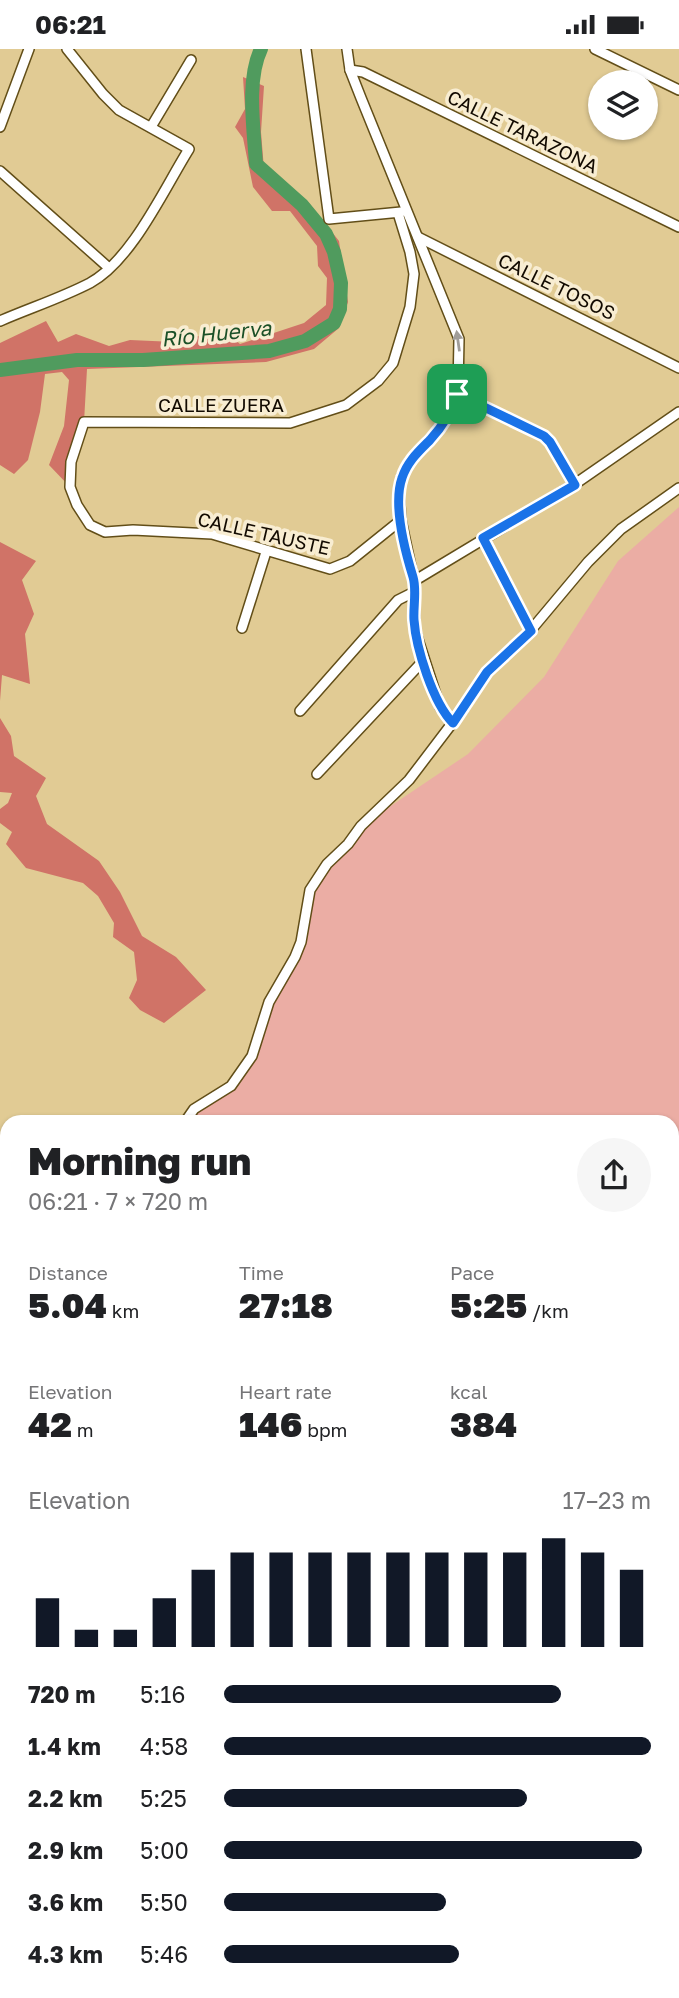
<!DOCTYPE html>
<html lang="en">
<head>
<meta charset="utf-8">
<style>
  :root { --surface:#fff; --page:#f6f6f6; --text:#202124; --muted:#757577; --accent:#111827 }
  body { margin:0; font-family:"Golos Text",sans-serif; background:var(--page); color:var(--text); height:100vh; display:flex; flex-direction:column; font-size:26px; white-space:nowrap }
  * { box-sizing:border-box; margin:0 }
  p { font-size:23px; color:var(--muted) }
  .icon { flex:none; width:38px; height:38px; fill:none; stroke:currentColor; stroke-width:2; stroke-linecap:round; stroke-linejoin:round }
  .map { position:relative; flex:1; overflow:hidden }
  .sheet { position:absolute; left:0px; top:1066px; width:679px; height:884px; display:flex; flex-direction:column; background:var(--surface); border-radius:21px 21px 0 0; box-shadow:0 2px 5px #0004 }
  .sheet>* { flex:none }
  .controls { position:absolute; left:588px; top:21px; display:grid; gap:14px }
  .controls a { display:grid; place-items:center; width:70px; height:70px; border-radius:50%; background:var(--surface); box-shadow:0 2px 5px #0004; font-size:35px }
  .pin { position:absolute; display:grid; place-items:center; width:60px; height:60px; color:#fff; margin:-30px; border-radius:14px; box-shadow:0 4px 10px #0006 }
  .round { display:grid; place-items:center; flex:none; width:74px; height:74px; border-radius:37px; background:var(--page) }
  .headline { display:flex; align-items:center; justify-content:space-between; height:119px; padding:0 28px }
  h1 { font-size:38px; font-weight:800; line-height:52px }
  .metrics { display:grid; grid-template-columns:repeat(3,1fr); gap:10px; height:119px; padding:7px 28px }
  .metrics div { display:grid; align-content:center }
  .metrics b { font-size:35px; font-weight:800 }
  .metrics small { font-size:19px; font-weight:400 }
  .metrics p { font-size:19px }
  .chart { height:196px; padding:14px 28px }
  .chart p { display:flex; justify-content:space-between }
  .chart svg { width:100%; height:126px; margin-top:7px; stroke:var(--accent); stroke-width:6 }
  ul { padding:0 28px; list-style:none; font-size:23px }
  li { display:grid; grid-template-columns:112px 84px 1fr; align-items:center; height:52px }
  li i { height:18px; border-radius:9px; background:var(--accent) }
  .status { display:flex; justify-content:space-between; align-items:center; height:49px; padding:0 35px; background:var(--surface); direction:ltr }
  .status svg { height:19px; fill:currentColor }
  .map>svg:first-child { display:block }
  .green { fill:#ebada4 }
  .forest { fill:#d07367 }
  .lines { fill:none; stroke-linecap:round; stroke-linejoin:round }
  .river { stroke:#509b5e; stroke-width:14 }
  .minor-casing { stroke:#624e18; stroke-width:12 }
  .minor { stroke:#fff; stroke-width:9 }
  .oneway { fill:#a09d99 }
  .route-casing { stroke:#fff; stroke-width:14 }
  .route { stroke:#1a73e8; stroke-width:9 }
  .labels { text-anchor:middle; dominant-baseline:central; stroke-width:7; stroke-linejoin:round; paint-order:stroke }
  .street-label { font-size:19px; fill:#120a00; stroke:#f8edd2 }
  .water-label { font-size:21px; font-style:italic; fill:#1a5027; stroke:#f8edd2 }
</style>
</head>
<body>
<div class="status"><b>06:21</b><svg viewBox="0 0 49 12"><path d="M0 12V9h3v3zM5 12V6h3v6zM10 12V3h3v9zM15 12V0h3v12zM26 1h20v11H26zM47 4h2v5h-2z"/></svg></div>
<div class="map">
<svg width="679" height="1949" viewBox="0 0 679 1949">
  <rect width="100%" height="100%" fill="#e1cb94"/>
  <g class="green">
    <path d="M679,458V1116L672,1114V1073H185L242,1022L269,953L295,908L310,841L361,777L468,705L544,628L618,512Z"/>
    <path d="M679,1205V1246C669,1233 669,1218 679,1205Z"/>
    <path d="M7,1289V1766L0,1769V1299Z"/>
    <path d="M672,1317L679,1323V1949H0V1835L7,1825V1942H672Z"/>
  </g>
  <g class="forest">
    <path d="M243,28L264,37L261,83L264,120L309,154L339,192L348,253L339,279L314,300L266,313L87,320L84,373L70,438L49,416L64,377L69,331L62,323L45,325L40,363L28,411L14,425L0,416V294L46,272L58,293L76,285L109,297L130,291L175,293L192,287L233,289L240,295L304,274L326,256L327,229L318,217L317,197L290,162H272L253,138L243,89L235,78L245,60Z"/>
    <path d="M0,493L36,512L22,531L34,565L25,585L30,635L2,626L0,652Z"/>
    <path d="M0,669L11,687L14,707L46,729L36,747L47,775L99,812L120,843L142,887L176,908L206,941L164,974L140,961L129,949L137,931L134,903L113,888L114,874L98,847L83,834L26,819L6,795L12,783L0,774V760L8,754L12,744L0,743Z"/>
  </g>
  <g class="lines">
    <path class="river" d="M0,321L77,311H143L269,302L305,292L334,274L340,260L341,234L334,203L326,185L302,156L256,115C254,81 246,31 261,0"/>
    <defs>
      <g id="minor">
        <path d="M306,0L329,170L401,163"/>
        <path d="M347,0L350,21L361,49L459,290L458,340L454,354L438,381L409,413L402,427L399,443L401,471L414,532L415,581L440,658L453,674"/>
        <path d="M595,0L679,41"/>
        <path d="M350,21L363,23L679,178"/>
        <path d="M0,78L29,0"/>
        <path d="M151,78L191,11"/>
        <path d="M0,122L109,219"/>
        <path d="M398,164L410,203L414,225L410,258L393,314L378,332L346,356L290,374L84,373L71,413L70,438L77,456L90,476L105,483L133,481L212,485L330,520L350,512L401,471"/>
        <path d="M418,188L679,319"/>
        <path d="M0,272C30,259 61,249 90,234C132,211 164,140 189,100L119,61L103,45L67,0"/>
        <path d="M457,345L544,387L550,393L575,435"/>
        <path d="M483,489L531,581"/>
        <path d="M414,532L575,435L679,363"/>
        <path d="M242,579L266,503"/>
        <path d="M300,662L398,551L414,543"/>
        <path d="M317,725L423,612"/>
        <path d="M185,1073L194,1060L231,1037L252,1007L269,953L295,908L301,893L310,841L327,815L348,795L361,777L409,731L463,660L487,623L531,581L588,513L621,480L679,439"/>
        <path d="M0,1299L7,1289"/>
      </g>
    </defs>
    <use href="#minor" class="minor-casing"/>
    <use href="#minor" class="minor"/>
  </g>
  <defs><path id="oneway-solid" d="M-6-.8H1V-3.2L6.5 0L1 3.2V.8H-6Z" transform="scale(1.75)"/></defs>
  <use class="oneway" href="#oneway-solid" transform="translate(458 292) rotate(-98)"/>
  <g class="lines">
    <defs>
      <path id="route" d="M457,345L544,387L550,393L575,436L483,489L531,582L487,623L453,674C433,654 416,599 414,571C413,558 417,541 413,528C405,502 393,455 402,429C407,413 418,403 430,391C442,378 452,362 457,345Z"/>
    </defs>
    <use href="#route" class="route-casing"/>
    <use href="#route" class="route"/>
  </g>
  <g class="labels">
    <g class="street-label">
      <text transform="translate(523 82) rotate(26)">CALLE TARAZONA</text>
      <text transform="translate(557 237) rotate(26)">CALLE TOSOS</text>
      <text x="221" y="355">CALLE ZUERA</text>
      <text transform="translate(264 484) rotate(13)">CALLE TAUSTE</text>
    </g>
    <g class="water-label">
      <text transform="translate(216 284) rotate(-6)">Río Huerva</text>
    </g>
  </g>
</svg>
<div class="controls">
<a><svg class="icon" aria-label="layers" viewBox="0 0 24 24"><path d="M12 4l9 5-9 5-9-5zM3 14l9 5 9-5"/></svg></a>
</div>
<div class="pin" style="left:457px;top:345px;background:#1e9e55"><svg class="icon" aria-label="arrive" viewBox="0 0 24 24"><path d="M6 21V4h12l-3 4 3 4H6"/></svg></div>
<section class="sheet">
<div class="headline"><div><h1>Morning run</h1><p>06:21 · 7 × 720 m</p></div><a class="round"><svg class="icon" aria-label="share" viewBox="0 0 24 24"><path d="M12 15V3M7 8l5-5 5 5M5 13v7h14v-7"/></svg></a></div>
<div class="metrics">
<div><p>Distance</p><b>5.04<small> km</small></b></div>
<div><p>Time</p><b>27:18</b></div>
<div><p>Pace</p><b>5:25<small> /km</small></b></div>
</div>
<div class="metrics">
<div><p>Elevation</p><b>42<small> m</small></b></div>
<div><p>Heart rate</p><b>146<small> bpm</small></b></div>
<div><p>kcal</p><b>384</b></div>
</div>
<div class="chart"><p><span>Elevation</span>17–23 m</p>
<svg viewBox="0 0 160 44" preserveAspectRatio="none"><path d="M5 44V27M15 44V38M25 44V38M35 44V27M45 44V17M55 44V11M65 44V11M75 44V11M85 44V11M95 44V11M105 44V11M115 44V11M125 44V11M135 44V6M145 44V11M155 44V17"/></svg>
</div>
<ul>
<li><b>720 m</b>5:16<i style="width:79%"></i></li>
<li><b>1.4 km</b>4:58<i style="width:100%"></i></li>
<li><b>2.2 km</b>5:25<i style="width:71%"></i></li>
<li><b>2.9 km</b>5:00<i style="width:98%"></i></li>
<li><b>3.6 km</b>5:50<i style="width:52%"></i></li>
<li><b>4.3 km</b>5:46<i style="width:55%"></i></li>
</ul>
</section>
</div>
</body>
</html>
